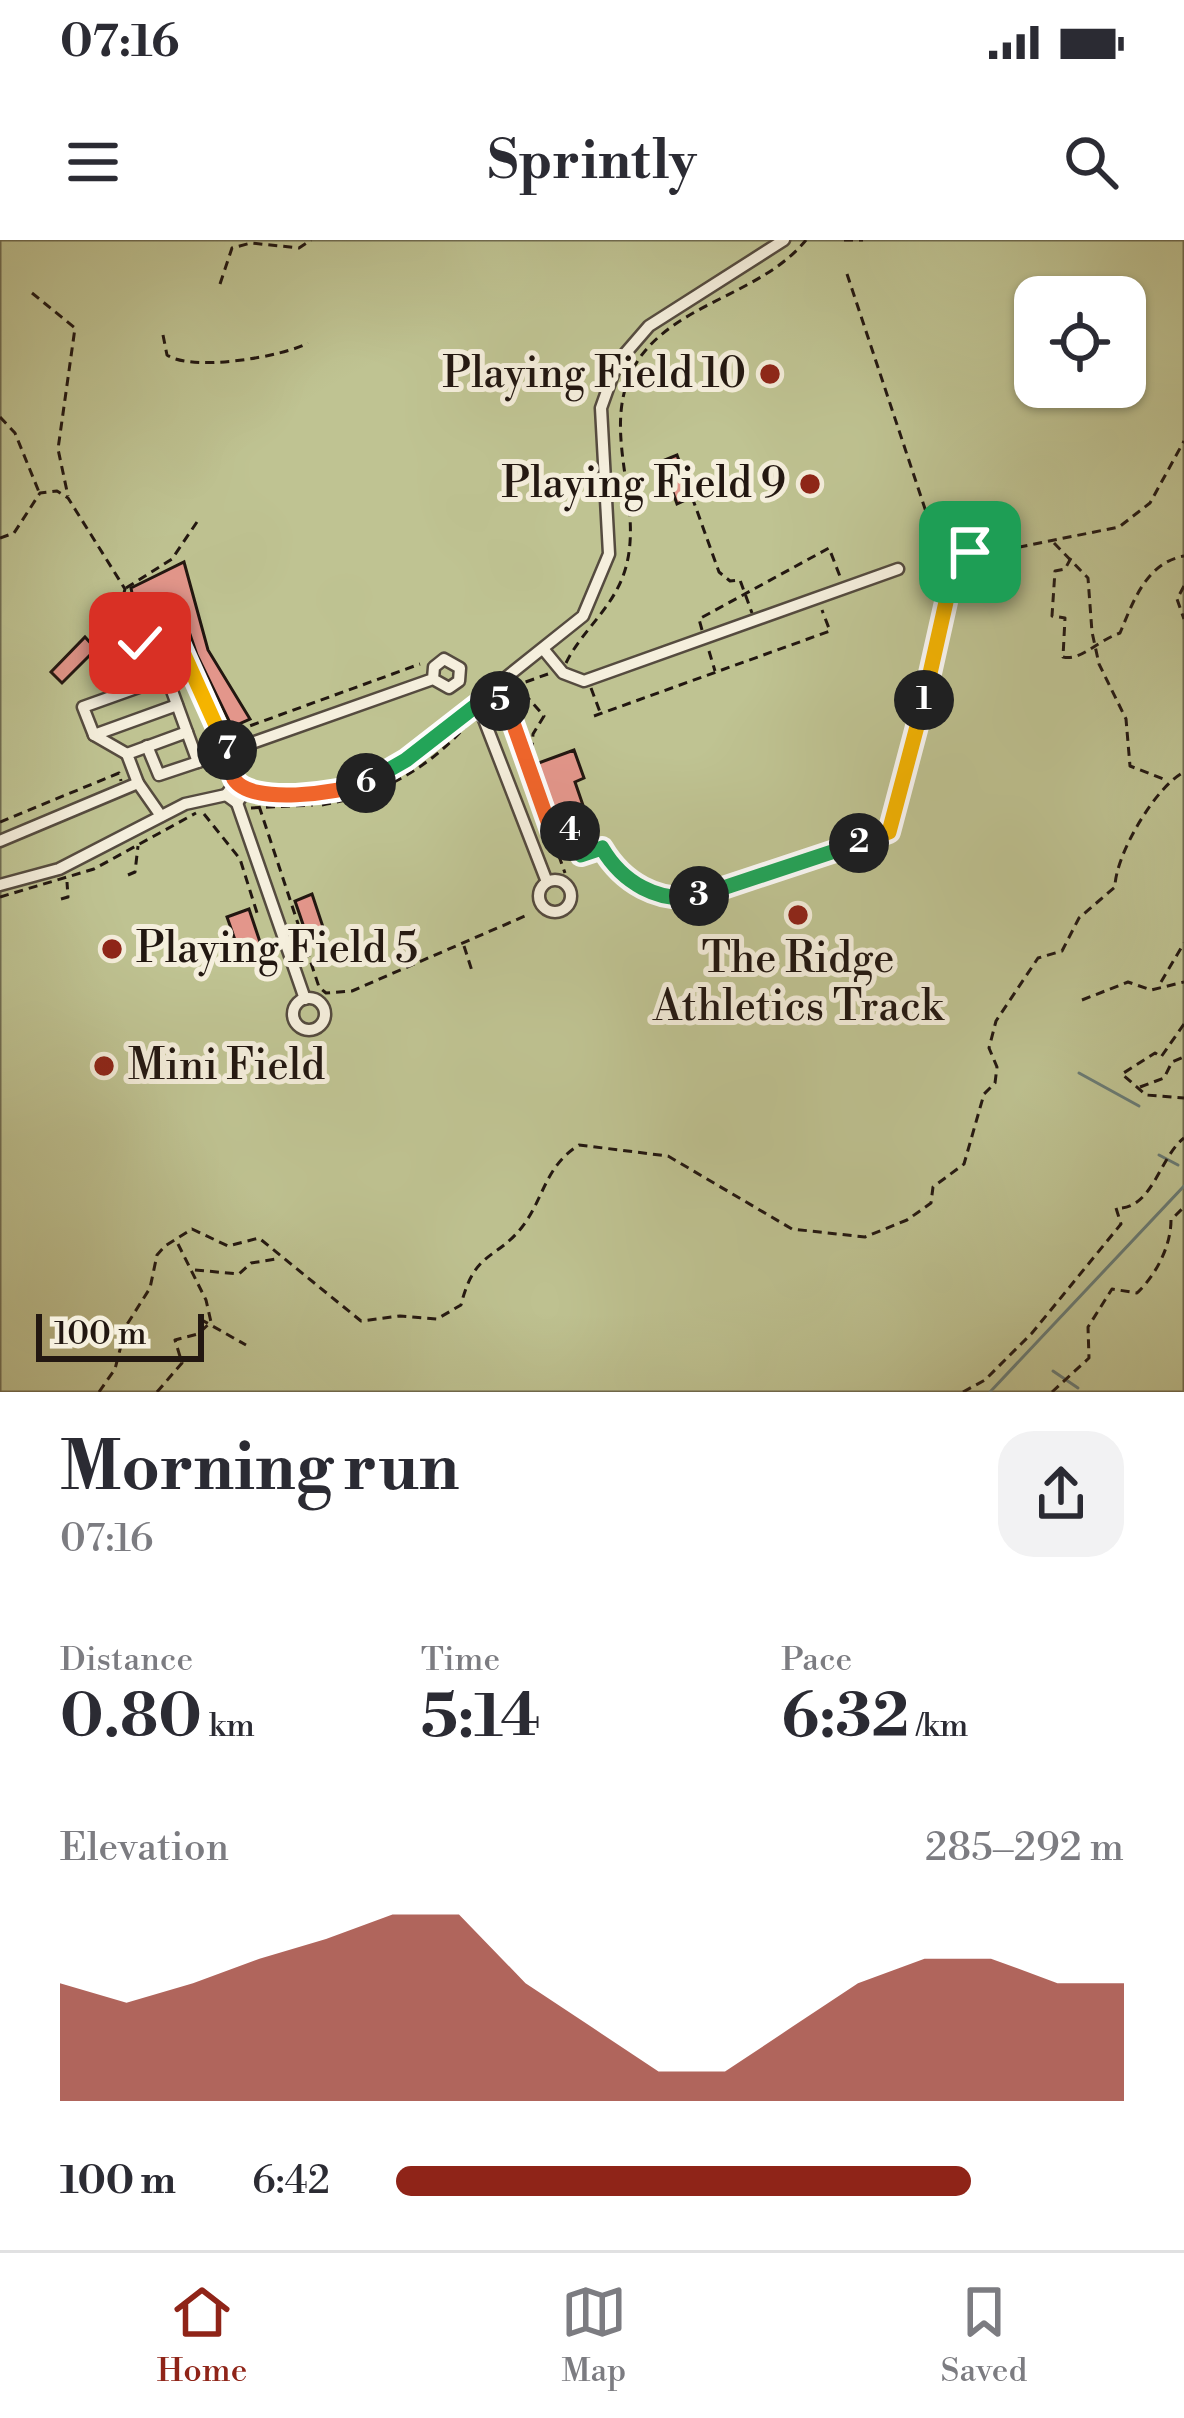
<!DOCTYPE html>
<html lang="en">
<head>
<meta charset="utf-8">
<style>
  :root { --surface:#fff; --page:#f2f2f3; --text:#2b2b33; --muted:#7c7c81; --line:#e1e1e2; --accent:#8f2418 }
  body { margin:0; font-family:"Libre Bodoni",serif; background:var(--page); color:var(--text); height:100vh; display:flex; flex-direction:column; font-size:45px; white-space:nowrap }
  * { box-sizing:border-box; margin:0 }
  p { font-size:39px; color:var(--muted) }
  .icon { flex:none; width:66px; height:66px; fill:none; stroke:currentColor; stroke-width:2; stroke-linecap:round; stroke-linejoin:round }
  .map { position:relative; height:1152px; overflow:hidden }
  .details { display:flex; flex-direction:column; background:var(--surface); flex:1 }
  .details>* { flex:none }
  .fabs { position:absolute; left:1014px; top:36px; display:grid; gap:24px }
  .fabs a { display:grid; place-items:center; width:132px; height:132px; border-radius:24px; background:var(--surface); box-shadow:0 3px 9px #0004; font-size:60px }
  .scale { position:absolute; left:36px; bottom:30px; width:168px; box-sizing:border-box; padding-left:12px; border:6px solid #221711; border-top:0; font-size:33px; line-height:42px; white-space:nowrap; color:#221711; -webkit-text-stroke:9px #f5efdd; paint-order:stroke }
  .pin { position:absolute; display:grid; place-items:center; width:102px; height:102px; color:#fff; margin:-51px; border-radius:24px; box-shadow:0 6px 18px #0006 }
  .km { position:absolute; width:60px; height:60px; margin:-30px; border-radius:50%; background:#222; color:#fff; font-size:33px; line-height:60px; text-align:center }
  .round { display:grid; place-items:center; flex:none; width:126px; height:126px; border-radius:36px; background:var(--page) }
  .overview { display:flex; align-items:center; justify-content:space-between; height:204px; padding:0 60px }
  h1 { font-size:66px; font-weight:800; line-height:90px }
  .metrics { display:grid; grid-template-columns:repeat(3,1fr); gap:18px; height:204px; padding:12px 60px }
  .metrics div { display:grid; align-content:center }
  .metrics b { font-size:60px; font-weight:800 }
  .metrics small { font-size:33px; font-weight:400 }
  .metrics p { font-size:33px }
  .chart { height:336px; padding:24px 60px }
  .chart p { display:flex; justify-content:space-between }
  .chart svg { width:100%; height:216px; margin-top:12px; fill:var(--accent); opacity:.7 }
  ul { padding:0 60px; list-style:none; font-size:39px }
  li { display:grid; grid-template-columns:192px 144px 1fr; align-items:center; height:90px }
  li i { height:30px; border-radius:15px; background:var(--accent) }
  .status { display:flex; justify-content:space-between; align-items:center; height:84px; padding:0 60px; background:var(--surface); direction:ltr }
  .status svg { height:33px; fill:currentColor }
  header { display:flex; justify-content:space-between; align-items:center; height:156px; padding:0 60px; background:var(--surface); font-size:54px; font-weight:800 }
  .tab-bar { display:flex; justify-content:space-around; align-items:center; height:168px; border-top:3px solid var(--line); background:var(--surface); font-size:33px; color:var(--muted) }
  .tab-bar a { display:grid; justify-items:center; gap:6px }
  .tab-bar .selected { color:var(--accent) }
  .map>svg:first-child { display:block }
  .green { fill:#bfc392; stroke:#706d52; stroke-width:3; fill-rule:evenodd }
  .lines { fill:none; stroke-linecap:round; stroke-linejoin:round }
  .stream { stroke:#6a7c76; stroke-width:3 }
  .building { fill:#e3968b; stroke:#221711; stroke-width:3 }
  .minor-casing { stroke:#554b3f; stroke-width:15 }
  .path { stroke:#221711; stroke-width:3; stroke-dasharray:9 6; stroke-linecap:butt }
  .minor { stroke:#f5efdd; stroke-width:10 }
  .split-1-casing { stroke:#fff; stroke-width:24 }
  .split-2-casing { stroke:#fff; stroke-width:24 }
  .split-3-casing { stroke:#fff; stroke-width:24 }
  .split-4-casing { stroke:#fff; stroke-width:24 }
  .split-5-casing { stroke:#fff; stroke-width:24 }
  .split-6-casing { stroke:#fff; stroke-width:24 }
  .split-7-casing { stroke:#fff; stroke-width:24 }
  .split-8-casing { stroke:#fff; stroke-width:24 }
  .split-1 { stroke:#f5b400; stroke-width:15 }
  .split-2 { stroke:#f5b400; stroke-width:15 }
  .split-3 { stroke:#22a559; stroke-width:15 }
  .split-4 { stroke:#22a559; stroke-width:15 }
  .split-5 { stroke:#f0652b; stroke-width:15 }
  .split-6 { stroke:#22a559; stroke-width:15 }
  .split-7 { stroke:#f0652b; stroke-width:15 }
  .split-8 { stroke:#f5b400; stroke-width:15 }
  .poi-dot { fill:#8f2418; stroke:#f5efdd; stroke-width:4.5 }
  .labels { text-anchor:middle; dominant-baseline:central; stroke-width:10; stroke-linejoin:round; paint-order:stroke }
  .poi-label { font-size:42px; fill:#221711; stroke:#f5efdd; text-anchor:end }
</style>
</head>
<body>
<div class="status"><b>07:16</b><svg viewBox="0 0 49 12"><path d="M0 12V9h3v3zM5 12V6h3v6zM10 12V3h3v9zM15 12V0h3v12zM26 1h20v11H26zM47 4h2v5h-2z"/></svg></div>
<header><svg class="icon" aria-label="menu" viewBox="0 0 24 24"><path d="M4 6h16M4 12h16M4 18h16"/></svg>Sprintly<svg class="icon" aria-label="search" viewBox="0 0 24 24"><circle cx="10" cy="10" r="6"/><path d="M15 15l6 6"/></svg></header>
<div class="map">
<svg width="1184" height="1152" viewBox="0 0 1184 1152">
  <rect width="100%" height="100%" fill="#efe6ca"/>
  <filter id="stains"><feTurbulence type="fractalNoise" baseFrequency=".00167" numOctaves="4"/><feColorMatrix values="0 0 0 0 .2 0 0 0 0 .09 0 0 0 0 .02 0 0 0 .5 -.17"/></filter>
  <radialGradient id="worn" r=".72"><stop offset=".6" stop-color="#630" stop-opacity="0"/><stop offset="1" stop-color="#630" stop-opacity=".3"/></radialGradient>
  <path class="green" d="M0,0H1184V1152H0ZM1035,57H1125V147H1035Z"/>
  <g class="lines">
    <g class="stream">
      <path d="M1079,833L1139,866"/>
      <path d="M1159,915L1178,925"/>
      <path d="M1053,1131L1078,1148"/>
      <path d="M990,1152L1184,946"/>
    </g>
  </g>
  <g class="building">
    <path d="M677,215L692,257L677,264L662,221Z"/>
    <path d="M184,322L208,410L250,479L232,487L197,415L181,368L150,380L141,358L135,360L132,353L131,348Z"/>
    <path d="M85,397L96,409L62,443L51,432Z"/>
    <path d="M574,510L584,538L575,542L597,606L583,611L574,586L557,592L536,524Z"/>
    <path d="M312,654L325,693L308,699L295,661Z"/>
    <path d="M249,669L263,711L242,720L227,677Z"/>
  </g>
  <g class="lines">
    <defs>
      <g id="minor">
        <path d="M544,410L563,433L584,441L898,329"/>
        <path d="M478,464L547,642"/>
        <path d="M94,495L177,465"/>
        <path d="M147,506L159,535L198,522"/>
        <path d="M227,512L235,543L246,550L237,563L226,555L235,543"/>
        <path d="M127,514L94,495L83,467L167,437L187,492"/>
        <path d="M138,543L127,514L187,492L198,522L433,439L449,448L459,441L460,428L444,419L434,427L433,439"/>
        <path d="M246,550L319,554L384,535L583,376L609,314L601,168L617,123L649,86L784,0"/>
        <path d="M237,563L305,759"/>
        <path d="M0,601L138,543L161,576"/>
        <circle cx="555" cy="656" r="16"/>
        <path d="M0,645L59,629L185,564L226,555"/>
        <circle cx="309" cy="774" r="16"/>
      </g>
    </defs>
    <use href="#minor" class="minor-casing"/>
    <g class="path">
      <path d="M844,0H863"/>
      <path d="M847,34L943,323"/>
      <path d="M220,44L232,8L251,3L299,8L311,0"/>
      <path d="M32,53L75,88L58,209L68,256"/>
      <path d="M163,95L167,115C192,132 282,117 308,103"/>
      <path d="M0,177L15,193L39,252"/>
      <path d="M692,257L719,332L730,341L740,340L752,373"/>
      <path d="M0,298L14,293L40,253L57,251L68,258L125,349C119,367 130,398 147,406L169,398L178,401L223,502"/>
      <path d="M1054,303L1088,338L1092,392L1099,424L1126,479L1130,526L1166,540"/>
      <path d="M1071,318L1065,329L1055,331L1052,376L1065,378L1063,417C1081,421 1095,402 1120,393C1133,362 1146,323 1184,316"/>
      <path d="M945,322L1119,287L1150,263L1184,201"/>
      <path d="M1184,346L1177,359L1184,379"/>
      <path d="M126,348L172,319L199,279"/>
      <path d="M154,378L161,399"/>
      <path d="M702,390L699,379L829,308L841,339"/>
      <path d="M709,411L715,431"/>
      <path d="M566,423C583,388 617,366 627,323C643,254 595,181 641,116C681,62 763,53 806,0"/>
      <path d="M591,448L600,472"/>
      <path d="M503,460L565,633"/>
      <path d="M508,465L528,458L544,476L533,494L531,523"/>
      <path d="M490,469L520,444L548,434"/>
      <path d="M594,476L830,391L822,370"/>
      <path d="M222,496L420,424"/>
      <path d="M322,565C382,555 432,527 471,480"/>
      <path d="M259,566L319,747L326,753L352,751L525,676"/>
      <path d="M251,568L313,565"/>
      <path d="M204,574L240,619L258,676"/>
      <path d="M0,582L119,533L121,541"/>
      <path d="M553,596L572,590L581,615L603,608L626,640L692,658L888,592L946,361L944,324L928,325"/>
      <path d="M128,635L135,632L138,606"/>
      <path d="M0,657L94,629L196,573"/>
      <path d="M61,659L68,657L67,642"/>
      <path d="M464,706L473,734"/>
      <path d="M1161,742L1184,703"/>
      <path d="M1082,760L1128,742L1151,750L1184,742"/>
      <path d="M1184,784L1161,817L1155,813L1122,834L1146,855L1184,858"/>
      <path d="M1140,847L1164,838L1172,822L1184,817"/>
      <path d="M195,1030L239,1034L251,1023L276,1019"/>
      <path d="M200,1079L246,1105"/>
      <path d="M99,1152L115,1129L126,1086L150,1048L157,1015L165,1006L192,989L228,1006L259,998L361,1081L400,1076L437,1079L461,1065C475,1008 498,1021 525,983C545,954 546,926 579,905L668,916L792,989L865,997L907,980L931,963L933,947L964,924L984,854L995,843L997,827L989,808L996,781L1038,718L1062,711L1079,678L1115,647C1115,616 1155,547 1184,532"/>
      <path d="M157,1152L182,1123L175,1100L198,1094L211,1082L206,1060L176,1000"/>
      <path d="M963,1152L985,1140L1032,1093L1121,984L1116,968C1152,971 1160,916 1184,898"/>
      <path d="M1052,1152L1089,1118L1088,1087L1112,1049L1137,1053C1156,1035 1171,1006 1171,980L1184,967"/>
    </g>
    <use href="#minor" class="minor"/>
  </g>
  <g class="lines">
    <defs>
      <path id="split-1" d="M924,460L946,362L943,322L970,312"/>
      <path id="split-2" d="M859,603L889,592L924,460"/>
      <path id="split-3" d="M699,656L859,603"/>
      <path id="split-4" d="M570,591L581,615L602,608C622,642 658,664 699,656"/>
      <path id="split-5" d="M500,461L507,466L553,596L570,591"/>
      <path id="split-6" d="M366,543L406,520L478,464L485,472L500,461"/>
      <path id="split-7" d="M227,510C229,518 230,532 234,539C251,566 338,553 366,543"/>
      <path id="split-8" d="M140,403L178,401L227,510"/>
    </defs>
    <use href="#split-1" class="split-1-casing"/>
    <use href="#split-2" class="split-2-casing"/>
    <use href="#split-3" class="split-3-casing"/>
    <use href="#split-4" class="split-4-casing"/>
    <use href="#split-5" class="split-5-casing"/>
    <use href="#split-6" class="split-6-casing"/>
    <use href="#split-7" class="split-7-casing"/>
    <use href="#split-8" class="split-8-casing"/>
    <use href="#split-1" class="split-1"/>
    <use href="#split-2" class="split-2"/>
    <use href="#split-3" class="split-3"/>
    <use href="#split-4" class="split-4"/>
    <use href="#split-5" class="split-5"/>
    <use href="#split-6" class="split-6"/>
    <use href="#split-7" class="split-7"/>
    <use href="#split-8" class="split-8"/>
  </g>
  <g class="poi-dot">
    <circle cx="770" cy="134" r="12"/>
    <circle cx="810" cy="244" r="12"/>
    <circle cx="798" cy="675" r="12"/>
    <circle cx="112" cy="709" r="12"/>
    <circle cx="104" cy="826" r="12"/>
  </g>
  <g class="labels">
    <g class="poi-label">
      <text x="746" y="134">Playing Field 10</text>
      <text x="786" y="244">Playing Field 9</text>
      <text x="136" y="709" text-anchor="start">Playing Field 5</text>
      <text x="798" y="719" text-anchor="middle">The Ridge<tspan x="798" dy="48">Athletics Track</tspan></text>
      <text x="128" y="826" text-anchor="start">Mini Field</text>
    </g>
  </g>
  <rect width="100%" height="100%" filter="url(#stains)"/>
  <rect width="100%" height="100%" fill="url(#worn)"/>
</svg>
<div class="fabs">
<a><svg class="icon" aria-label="locate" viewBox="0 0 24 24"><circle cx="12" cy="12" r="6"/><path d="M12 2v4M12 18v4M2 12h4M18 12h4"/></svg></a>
</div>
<div class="scale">100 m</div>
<div class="pin" style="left:970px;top:312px;background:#1e9e55"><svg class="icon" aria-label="arrive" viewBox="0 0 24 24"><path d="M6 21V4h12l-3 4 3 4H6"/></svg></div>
<div class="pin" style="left:140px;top:403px;background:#d93025"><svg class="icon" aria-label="check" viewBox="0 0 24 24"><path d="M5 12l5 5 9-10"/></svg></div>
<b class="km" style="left:924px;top:460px">1</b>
<b class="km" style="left:859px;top:603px">2</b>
<b class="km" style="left:699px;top:656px">3</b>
<b class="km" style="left:570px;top:591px">4</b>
<b class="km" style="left:500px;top:461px">5</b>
<b class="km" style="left:366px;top:543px">6</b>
<b class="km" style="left:227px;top:510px">7</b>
</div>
<section class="details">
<div class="overview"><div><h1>Morning run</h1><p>07:16</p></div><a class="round"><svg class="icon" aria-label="share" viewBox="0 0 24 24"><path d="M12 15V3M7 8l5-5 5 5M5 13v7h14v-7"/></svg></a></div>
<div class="metrics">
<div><p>Distance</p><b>0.80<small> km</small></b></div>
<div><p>Time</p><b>5:14</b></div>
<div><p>Pace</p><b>6:32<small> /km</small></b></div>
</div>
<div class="chart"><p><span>Elevation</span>285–292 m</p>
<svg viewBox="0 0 160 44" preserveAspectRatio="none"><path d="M0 44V20L10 24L20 20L30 15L40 11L50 6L60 6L70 20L80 29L90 38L100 38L110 29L120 20L130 15L140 15L150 20L160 20V44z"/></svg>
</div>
<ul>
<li><b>100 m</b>6:42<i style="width:79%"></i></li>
</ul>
</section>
<nav class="tab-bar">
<a class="selected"><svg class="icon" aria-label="home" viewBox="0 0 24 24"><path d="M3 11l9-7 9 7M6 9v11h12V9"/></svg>Home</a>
<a><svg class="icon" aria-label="map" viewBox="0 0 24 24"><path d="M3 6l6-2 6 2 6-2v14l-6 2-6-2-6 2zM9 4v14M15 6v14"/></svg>Map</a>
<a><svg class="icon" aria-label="saved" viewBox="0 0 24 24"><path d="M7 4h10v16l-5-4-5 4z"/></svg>Saved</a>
</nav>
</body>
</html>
